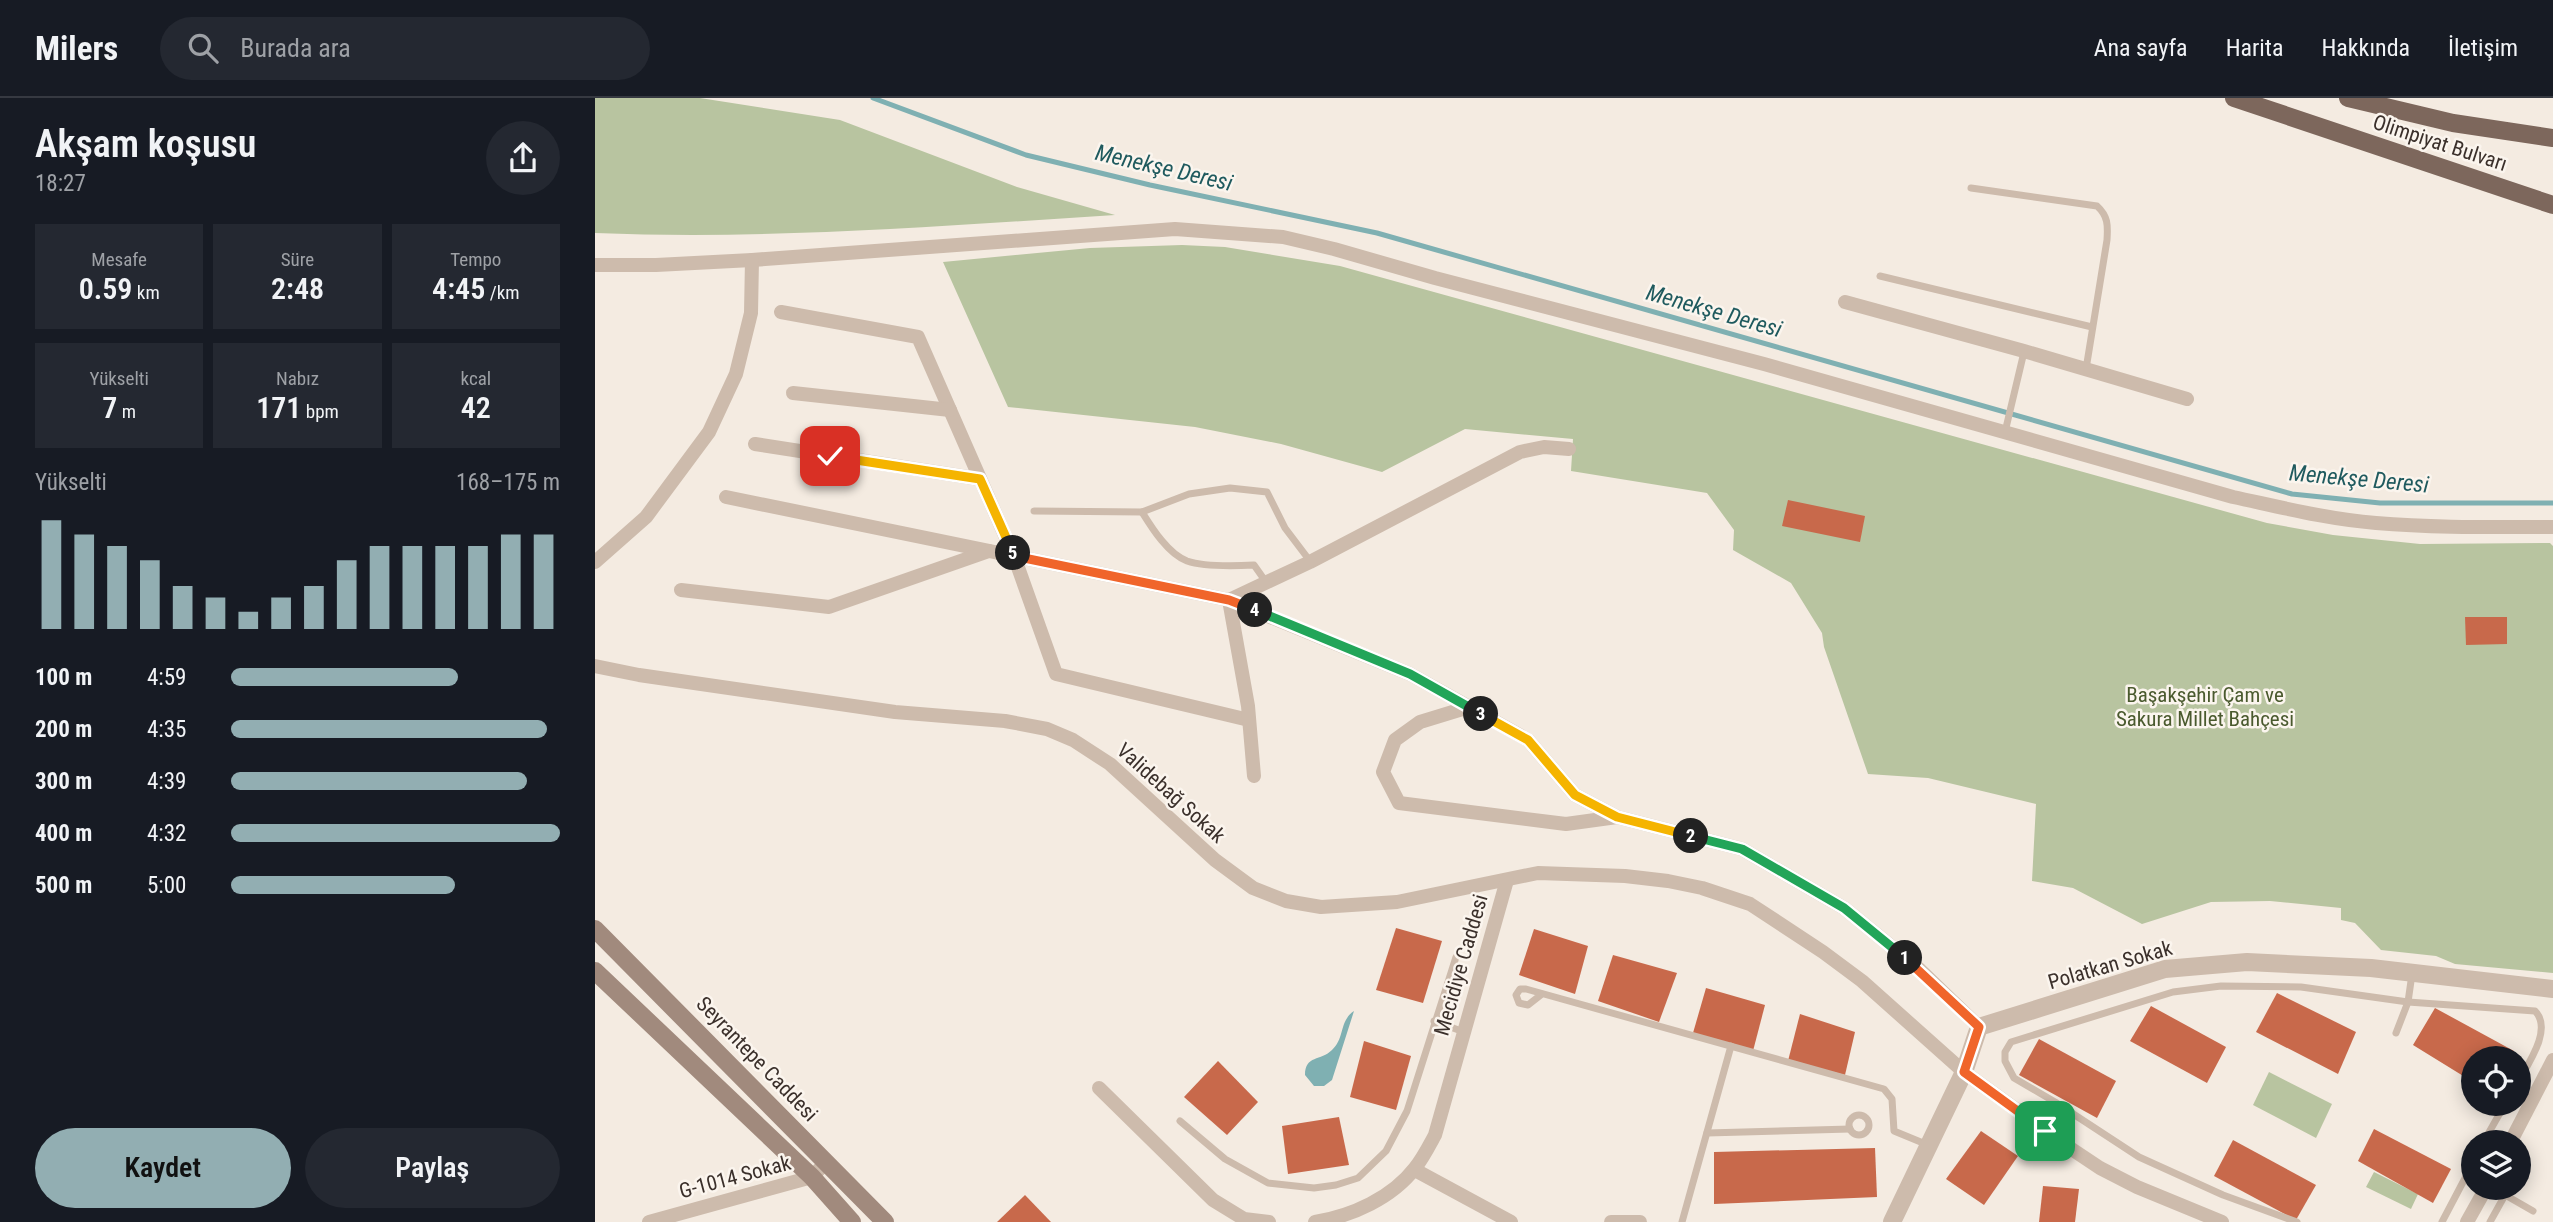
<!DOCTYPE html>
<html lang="tr">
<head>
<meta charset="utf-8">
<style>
  :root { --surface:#171b24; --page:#242831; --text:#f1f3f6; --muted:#9ea1a6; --line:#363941; --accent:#92aeb2 }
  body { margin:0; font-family:"Roboto Condensed",sans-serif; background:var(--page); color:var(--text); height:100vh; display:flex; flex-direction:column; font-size:26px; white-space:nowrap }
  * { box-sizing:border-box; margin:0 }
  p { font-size:23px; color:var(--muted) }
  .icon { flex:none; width:38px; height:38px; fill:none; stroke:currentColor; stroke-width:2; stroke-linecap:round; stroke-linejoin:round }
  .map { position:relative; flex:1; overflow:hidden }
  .drawer { display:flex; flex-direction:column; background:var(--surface); width:595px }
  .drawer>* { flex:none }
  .fabs { position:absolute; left:1866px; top:948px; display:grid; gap:14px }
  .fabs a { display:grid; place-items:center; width:70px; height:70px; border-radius:50%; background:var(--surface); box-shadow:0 4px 18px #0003; font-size:35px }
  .pin { position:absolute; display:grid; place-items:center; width:60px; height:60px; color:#fff; margin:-30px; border-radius:14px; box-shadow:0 4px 10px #0006 }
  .km { position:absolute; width:35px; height:35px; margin:-18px; border-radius:50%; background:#222; color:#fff; font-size:19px; line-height:35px; text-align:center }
  .round { display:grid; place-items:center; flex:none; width:74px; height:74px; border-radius:37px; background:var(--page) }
  .headline { display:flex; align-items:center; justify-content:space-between; height:119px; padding:0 35px }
  h1 { font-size:38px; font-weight:600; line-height:52px }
  .figures { display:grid; grid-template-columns:repeat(3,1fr); gap:10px; height:119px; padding:7px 35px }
  .figures div { display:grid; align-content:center; border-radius:0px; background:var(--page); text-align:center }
  .figures b { font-size:30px; font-weight:600 }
  .figures small { font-size:19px; font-weight:400 }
  .figures p { font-size:19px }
  .chart { height:196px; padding:14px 35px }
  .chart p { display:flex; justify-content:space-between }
  .chart svg { width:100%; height:126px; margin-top:7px; stroke:var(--accent); stroke-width:6 }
  .primary-button { display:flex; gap:14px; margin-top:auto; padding:14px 35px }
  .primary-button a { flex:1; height:80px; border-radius:42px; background:var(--accent); color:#111; font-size:28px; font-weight:600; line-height:80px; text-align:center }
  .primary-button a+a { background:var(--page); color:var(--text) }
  ul { padding:0 35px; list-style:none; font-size:23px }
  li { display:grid; grid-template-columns:112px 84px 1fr; align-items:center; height:52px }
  li i { height:18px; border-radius:9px; background:var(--accent) }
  header { display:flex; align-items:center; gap:42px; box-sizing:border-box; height:98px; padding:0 35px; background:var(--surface); border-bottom:2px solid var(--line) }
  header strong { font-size:33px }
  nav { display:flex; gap:38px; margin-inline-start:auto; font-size:24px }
  .search { width:490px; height:63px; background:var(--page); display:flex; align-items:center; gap:18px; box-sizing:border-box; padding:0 24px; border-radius:38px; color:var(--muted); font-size:26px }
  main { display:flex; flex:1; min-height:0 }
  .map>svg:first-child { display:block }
  .green { fill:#b8c4a0 }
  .water { fill:#7fb0b2 }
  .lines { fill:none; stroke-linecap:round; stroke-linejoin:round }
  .stream { stroke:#7fb0b2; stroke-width:5 }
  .building { fill:#c8694b }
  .service { stroke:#cdbbac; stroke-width:7 }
  .minor { stroke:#cdbbac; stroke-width:14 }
  .tertiary { stroke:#cdbbac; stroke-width:18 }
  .secondary { stroke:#a18a7d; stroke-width:18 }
  .primary { stroke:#7d675c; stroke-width:18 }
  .split-1-casing { stroke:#fff; stroke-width:14 }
  .split-2-casing { stroke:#fff; stroke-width:14 }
  .split-3-casing { stroke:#fff; stroke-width:14 }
  .split-4-casing { stroke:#fff; stroke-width:14 }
  .split-5-casing { stroke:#fff; stroke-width:14 }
  .split-6-casing { stroke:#fff; stroke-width:14 }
  .split-1 { stroke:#f0652b; stroke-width:9 }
  .split-2 { stroke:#22a559; stroke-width:9 }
  .split-3 { stroke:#f5b400; stroke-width:9 }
  .split-4 { stroke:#22a559; stroke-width:9 }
  .split-5 { stroke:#f0652b; stroke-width:9 }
  .split-6 { stroke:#f5b400; stroke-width:9 }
  .labels { text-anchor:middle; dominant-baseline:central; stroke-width:5; stroke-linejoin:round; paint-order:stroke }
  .street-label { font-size:21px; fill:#3b302b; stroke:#fbf5ee }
  .park-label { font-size:21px; fill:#4a5a2e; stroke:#fbf5ee }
  .water-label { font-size:23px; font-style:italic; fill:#1f5a5e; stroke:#fbf5ee }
</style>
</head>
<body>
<header>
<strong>Milers</strong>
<div class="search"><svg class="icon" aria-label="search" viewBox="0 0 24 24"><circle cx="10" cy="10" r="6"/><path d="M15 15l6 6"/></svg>Burada ara</div>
<nav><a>Ana sayfa</a><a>Harita</a><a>Hakkında</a><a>İletişim</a></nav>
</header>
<main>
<section class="drawer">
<div class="headline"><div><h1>Akşam koşusu</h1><p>18:27</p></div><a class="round"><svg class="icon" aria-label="share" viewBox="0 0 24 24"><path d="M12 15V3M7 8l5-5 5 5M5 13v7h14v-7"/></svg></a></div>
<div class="figures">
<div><p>Mesafe</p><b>0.59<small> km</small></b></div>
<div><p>Süre</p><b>2:48</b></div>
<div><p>Tempo</p><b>4:45<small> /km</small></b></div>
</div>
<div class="figures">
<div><p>Yükselti</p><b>7<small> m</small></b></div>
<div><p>Nabız</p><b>171<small> bpm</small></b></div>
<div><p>kcal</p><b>42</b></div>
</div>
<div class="chart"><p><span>Yükselti</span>168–175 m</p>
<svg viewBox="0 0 160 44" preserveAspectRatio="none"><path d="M5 44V6M15 44V11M25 44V15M35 44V20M45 44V29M55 44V33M65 44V38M75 44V33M85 44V29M95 44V20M105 44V15M115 44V15M125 44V15M135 44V15M145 44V11M155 44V11"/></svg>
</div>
<ul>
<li><b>100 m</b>4:59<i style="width:69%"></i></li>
<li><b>200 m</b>4:35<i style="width:96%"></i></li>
<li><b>300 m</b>4:39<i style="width:90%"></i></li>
<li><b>400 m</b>4:32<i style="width:100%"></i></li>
<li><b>500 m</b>5:00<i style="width:68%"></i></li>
</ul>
<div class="primary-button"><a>Kaydet</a><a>Paylaş</a></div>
</section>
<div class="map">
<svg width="1958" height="1124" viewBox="0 0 1958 1124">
  <rect width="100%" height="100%" fill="#f4ebe1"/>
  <g class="green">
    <path d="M0,0H105L245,22L422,89L520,117C347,128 174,142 0,135Z"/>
    <path d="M587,147L630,149L745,168L1672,425L1738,437L1825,446L1955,445L1958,448V875L1860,866L1841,858L1786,852L1760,825L1746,822V810L1675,803L1616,804L1547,826L1478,790L1437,783L1441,706L1333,680L1273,676L1229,549L1227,535L1196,485L1138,452L1139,432L1112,395L976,373L978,341L870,331L787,374L686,346L600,329L413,309L348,164L495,150Z"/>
    <path d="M1674,974L1737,1006L1721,1040L1658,1007Z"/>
    <path d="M1779,1074L1823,1096L1816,1111L1771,1089Z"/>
  </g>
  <path class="water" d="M759,913L737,982L729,988H719L710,977C710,957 726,963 737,952C750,940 744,923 759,913Z"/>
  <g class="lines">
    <path class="stream" d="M278,0L431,57L555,87L782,135L1697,396L1785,405H1958"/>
  </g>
  <g class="building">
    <path d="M1193,402L1270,418L1265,444L1187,428Z"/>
    <path d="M1870,519H1912V546L1871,547Z"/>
    <path d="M801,830L847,843L828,905L781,892Z"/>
    <path d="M939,831L993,848L980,896L924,877Z"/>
    <path d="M1018,857L1082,875L1064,924L1003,903Z"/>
    <path d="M1111,890L1170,907L1158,953L1098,935Z"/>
    <path d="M1682,895L1761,934L1743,976L1661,934Z"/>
    <path d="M1556,908L1631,949L1612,985L1535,943Z"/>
    <path d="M1840,910L1919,953L1914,961H1878V984L1818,947Z"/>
    <path d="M1205,916L1260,934L1250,977L1193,963Z"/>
    <path d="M1444,941L1521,983L1502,1020L1424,977Z"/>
    <path d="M769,943L816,958L801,1012L755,999Z"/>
    <path d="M623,963L663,1004L632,1037L589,999Z"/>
    <path d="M744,1019L754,1067L693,1076L687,1028Z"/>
    <path d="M1779,1031L1856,1071L1838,1105L1763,1063Z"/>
    <path d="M1386,1033L1423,1058L1389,1107L1351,1081Z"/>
    <path d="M1638,1042L1721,1087L1701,1122L1619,1078Z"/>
    <path d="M1280,1050L1282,1099L1119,1106V1054Z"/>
    <path d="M1448,1088L1484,1091L1480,1124H1444Z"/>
    <path d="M430,1097L456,1124H402Z"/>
  </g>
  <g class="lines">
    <g class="service">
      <path d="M1376,90L1502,108C1513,118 1513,127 1512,142L1491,271"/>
      <path d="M1285,178L1497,229"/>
      <path d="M1410,334L1429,254"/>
      <path d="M439,413L547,414L594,396L635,390L672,394L690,430L715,463"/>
      <path d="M547,414C557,430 573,456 592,463C610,469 640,468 659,467L671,484"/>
      <path d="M947,896L933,907L924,905L921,897L925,891H931L1289,991L1297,1001L1299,1033L1333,1047"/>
      <path d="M839,923L869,934"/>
      <path d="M1801,935L1813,904L1817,876"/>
      <circle cx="1264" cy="1027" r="10"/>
      <path d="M585,1023L630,1061L673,1085L719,1090L741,1087L763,1080L791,1053L812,1013L861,859"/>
      <path d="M1112,1035L1255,1031"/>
      <path d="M1888,1045L1910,1006"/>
      <path d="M1898,1090L1938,1113"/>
      <path d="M1087,1124L1136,948"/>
      <path d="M1702,1124L1628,1097L1544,1059L1460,1004L1419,980L1410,963V954L1416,944L1578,894L1626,888L1706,889L1813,904L1940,913C1958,931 1933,966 1923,984"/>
      <path d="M1847,1124L1878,1065"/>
      <path d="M1895,1124L1910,1097"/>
    </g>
    <g class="minor">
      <path d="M0,167H61L157,162L580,131L688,139L739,151L840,180L1169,266L1638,399C1685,409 1732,421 1781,425C1839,430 1899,429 1958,429"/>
      <path d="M1250,204L1429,253L1592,301"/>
      <path d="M186,214L323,239L419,458L461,576L654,622"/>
      <path d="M198,295L355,312"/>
      <path d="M160,346L385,381"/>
      <path d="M131,399L634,502L815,576L933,642L980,697L1022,719L1147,751L1249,810L1325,872L1384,929"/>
      <path d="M0,464L51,419L114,334L141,276L156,215L157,162"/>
      <path d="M86,492L234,509L394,453"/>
      <path d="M0,568L44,577L300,614L410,623L452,631L478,642L515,666L620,762L658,790L691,803L726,809L802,804L943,775L1030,778L1073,783L1107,790L1155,806L1228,854L1267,883L1369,974L1463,1042L1505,1070L1542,1089L1627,1124"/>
      <path d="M874,609L825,624L800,642L788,674L804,705L971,726L1022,719"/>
      <path d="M659,678L653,608L634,502L715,464L925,354L949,349L974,351"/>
      <path d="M504,990L618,1102L649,1121L674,1124"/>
      <path d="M1915,1045L1958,962"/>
      <path d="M820,1072L916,1124"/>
      <path d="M54,1124L217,1079L231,1064"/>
      <path d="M720,1124C757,1118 797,1100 820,1070C828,1060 834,1048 840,1037L912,782"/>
      <path d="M1016,1124H1045"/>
      <path d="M1872,1124L1891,1090"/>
    </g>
    <path class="tertiary" d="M1297,1124L1369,974L1384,929L1570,871L1652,864L1776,870L1958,891"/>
    <g class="secondary">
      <path d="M0,831L290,1124"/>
      <path d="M0,873L217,1079L257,1124"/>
    </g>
    <g class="primary">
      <path d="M1639,0L1958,107"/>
      <path d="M1753,0L1858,25L1958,40"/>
    </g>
  </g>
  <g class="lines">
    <defs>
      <path id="split-1" d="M1310,860L1384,929L1369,974L1450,1033"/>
      <path id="split-2" d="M1096,738L1147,751L1249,810L1310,860"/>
      <path id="split-3" d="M886,616L933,642L980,697L1022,719L1096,738"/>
      <path id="split-4" d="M660,512L815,576L886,616"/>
      <path id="split-5" d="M418,455L419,458L634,502L660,512"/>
      <path id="split-6" d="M235,358L385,381L418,455"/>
    </defs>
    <use href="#split-1" class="split-1-casing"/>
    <use href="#split-2" class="split-2-casing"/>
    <use href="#split-3" class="split-3-casing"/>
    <use href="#split-4" class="split-4-casing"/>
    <use href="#split-5" class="split-5-casing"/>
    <use href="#split-6" class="split-6-casing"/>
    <use href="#split-1" class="split-1"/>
    <use href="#split-2" class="split-2"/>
    <use href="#split-3" class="split-3"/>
    <use href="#split-4" class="split-4"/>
    <use href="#split-5" class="split-5"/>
    <use href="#split-6" class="split-6"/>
  </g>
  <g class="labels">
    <g class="street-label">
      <text transform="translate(1845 45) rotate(18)">Olimpiyat Bulvarı</text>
      <text transform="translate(576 695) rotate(42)">Validebağ Sokak</text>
      <text transform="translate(866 867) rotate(-74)">Mecidiye Caddesi</text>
      <text transform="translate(1515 867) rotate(-16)">Polatkan Sokak</text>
      <text transform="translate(162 961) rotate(46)">Seyrantepe Caddesi</text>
      <text transform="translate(140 1079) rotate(-15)">G-1014 Sokak</text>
    </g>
    <g class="park-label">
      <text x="1610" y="597">Başakşehir Çam ve<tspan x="1610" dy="24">Sakura Millet Bahçesi</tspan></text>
    </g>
    <g class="water-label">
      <text transform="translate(569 70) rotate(13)">Menekşe Deresi</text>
      <text transform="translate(1119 213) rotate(16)">Menekşe Deresi</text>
      <text transform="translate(1764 381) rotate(5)">Menekşe Deresi</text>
    </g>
  </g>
</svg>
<div class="fabs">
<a><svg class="icon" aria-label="locate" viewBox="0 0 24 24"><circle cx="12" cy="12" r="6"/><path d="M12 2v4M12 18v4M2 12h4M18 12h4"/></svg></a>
<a><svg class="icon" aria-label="layers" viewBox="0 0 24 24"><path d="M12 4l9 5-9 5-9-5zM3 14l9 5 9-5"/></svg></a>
</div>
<div class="pin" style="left:1450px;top:1033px;background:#1e9e55"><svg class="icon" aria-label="arrive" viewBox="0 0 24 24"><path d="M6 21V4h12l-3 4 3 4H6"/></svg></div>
<div class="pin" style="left:235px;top:358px;background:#d93025"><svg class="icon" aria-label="check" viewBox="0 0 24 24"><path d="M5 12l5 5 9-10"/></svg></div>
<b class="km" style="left:1310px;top:860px">1</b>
<b class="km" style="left:1096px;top:738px">2</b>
<b class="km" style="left:886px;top:616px">3</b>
<b class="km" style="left:660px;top:512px">4</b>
<b class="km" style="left:418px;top:455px">5</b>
</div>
</main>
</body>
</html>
